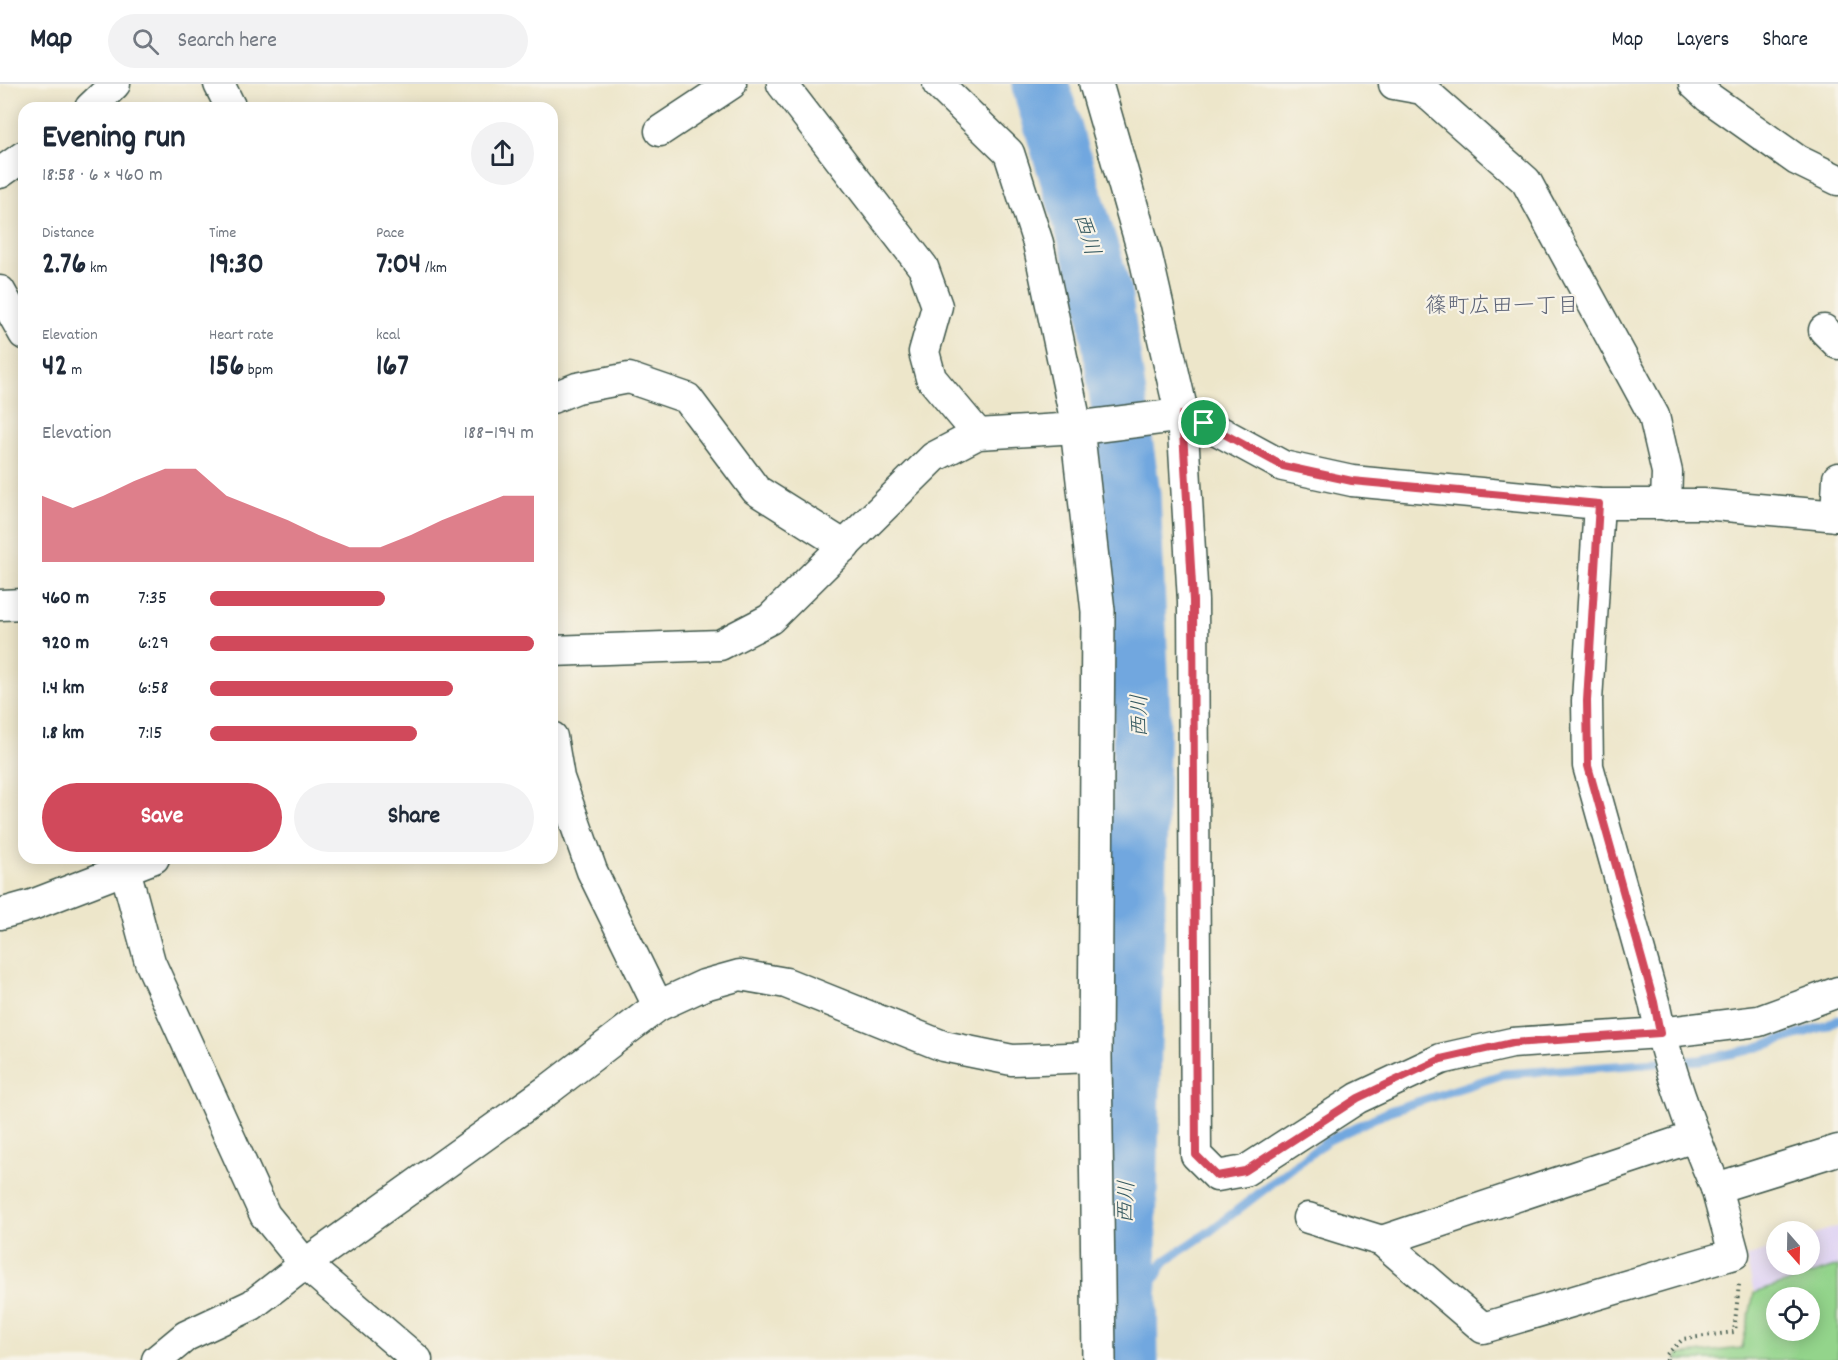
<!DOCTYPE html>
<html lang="en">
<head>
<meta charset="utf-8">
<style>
  :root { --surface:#fff; --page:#f2f2f3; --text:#1f2937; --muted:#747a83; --line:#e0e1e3; --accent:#d1495b }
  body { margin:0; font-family:Dekko,"Klee One",sans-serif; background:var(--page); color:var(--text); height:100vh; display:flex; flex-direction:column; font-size:22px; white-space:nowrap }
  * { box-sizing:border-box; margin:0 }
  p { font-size:20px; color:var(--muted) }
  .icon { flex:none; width:33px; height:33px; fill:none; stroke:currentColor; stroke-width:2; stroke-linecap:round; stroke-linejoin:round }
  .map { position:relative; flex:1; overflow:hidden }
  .details { position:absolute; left:18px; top:18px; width:540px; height:762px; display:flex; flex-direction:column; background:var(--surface); border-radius:18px; box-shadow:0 3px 15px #0003 }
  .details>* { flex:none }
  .needle { width:39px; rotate:160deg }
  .controls { position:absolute; left:1766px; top:1137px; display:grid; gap:12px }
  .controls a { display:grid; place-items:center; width:54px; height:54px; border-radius:50%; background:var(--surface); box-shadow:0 3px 15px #0003; font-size:30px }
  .pin { position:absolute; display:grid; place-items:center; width:51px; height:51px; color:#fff; margin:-26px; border:3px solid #fff; border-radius:50%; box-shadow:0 2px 6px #0007 }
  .round { display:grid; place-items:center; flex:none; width:63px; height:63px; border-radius:32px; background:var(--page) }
  .head { display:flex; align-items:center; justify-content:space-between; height:102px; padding:0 24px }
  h1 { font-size:33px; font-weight:700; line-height:45px }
  .figures { display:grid; grid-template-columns:repeat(3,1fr); gap:9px; height:102px; padding:6px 24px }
  .figures div { display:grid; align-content:center }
  .figures b { font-size:30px; font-weight:700 }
  .figures small { font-size:16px; font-weight:400 }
  .figures p { font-size:16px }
  .chart { height:168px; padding:12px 24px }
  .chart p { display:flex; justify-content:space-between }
  .chart svg { width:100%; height:108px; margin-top:6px; fill:var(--accent); opacity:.7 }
  .action { display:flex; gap:12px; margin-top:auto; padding:12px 24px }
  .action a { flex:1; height:69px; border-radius:36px; background:var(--accent); color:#fff; font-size:24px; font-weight:700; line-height:69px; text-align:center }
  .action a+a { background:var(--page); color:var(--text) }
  ul { padding:0 24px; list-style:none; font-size:20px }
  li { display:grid; grid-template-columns:96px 72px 1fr; align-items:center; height:45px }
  li i { height:15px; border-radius:8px; background:var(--accent) }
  header { display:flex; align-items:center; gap:36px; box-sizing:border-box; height:84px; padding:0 30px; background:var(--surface); border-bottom:2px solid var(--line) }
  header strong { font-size:28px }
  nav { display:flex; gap:33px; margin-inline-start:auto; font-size:21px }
  .search { width:420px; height:54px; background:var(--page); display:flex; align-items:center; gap:15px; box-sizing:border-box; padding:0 21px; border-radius:33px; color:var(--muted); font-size:22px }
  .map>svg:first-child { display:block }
  .built { fill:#e0d4f4; fill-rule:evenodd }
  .green { fill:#93d48b; stroke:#598860; stroke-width:1.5; fill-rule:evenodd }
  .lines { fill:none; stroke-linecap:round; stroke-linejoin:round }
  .stream { stroke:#71a7df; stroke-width:9 }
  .river { stroke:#71a7df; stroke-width:57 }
  .minor-casing { stroke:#3e564a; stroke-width:33 }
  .tertiary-casing { stroke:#3e564a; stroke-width:36 }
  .path { stroke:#3e564a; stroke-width:4; stroke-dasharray:1.5 4.5; stroke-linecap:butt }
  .minor { stroke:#fff; stroke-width:30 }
  .tertiary { stroke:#fff; stroke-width:33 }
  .route-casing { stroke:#fff; stroke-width:12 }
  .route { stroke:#d1495b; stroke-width:8 }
  .labels { text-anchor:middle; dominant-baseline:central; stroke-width:4.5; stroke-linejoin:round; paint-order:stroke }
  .water-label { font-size:22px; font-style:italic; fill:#34585f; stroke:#f7f3e8 }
  .neighbourhood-label { font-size:22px; fill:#5d6476; stroke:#f7f3e8 }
</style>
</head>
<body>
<header>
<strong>Map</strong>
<div class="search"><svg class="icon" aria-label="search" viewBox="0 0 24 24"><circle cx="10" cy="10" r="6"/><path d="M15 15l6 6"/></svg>Search here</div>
<nav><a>Map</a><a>Layers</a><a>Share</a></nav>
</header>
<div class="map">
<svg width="1838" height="1276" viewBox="0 0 1838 1276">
  <rect width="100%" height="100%" fill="#f7f3e8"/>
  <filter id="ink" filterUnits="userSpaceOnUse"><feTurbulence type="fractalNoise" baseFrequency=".0167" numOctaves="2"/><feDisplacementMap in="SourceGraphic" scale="12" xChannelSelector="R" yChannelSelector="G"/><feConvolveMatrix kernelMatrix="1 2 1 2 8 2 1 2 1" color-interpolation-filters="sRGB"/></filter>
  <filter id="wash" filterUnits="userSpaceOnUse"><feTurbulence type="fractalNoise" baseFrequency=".008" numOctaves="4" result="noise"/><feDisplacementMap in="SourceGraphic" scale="24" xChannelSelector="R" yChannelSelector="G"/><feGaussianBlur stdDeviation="1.35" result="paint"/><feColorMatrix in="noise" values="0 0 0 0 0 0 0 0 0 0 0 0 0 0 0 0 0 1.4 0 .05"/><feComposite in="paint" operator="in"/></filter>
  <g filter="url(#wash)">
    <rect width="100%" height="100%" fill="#ede6ca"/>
    <path class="built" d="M1838,1142V1276H1677V1271L1742,1264L1754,1209L1746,1173L1776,1163V1180H1809V1152ZM1776,1214H1809V1246H1776Z"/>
    <path class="green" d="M1838,1182V1276H1677V1271L1742,1264L1754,1209ZM1776,1214H1809V1246H1776Z"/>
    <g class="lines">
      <path class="stream" d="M1129,1239L1165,1177L1210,1147L1327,1057L1389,1027L1504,990L1700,976L1749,966L1828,941L1838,935"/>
      <path class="river" d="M1040,0L1103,208L1132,411L1142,630L1128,1148L1130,1276"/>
    </g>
  </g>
  <g filter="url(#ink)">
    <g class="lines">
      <defs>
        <g id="minor">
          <path d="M219,0L231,24"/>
          <path d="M782,0L923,183L937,222L924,268L931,294L978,350"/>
          <path d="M1394,0L1422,5L1526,97L1654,332L1667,388L1666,421"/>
          <path d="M1694,0L1708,13L1797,76L1838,96"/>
          <path d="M90,24L115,0"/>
          <path d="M660,47L731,0"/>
          <path d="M0,89L24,72"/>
          <path d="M0,207L24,250"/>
          <path d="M1824,246L1838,260"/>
          <path d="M552,314L577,304L629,294L687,314L756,406L845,462"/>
          <path d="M1599,420L1587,617L1588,682L1654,918C1667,982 1690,1044 1716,1104L1838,1066"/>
          <path d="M1836,432L1838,394"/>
          <path d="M1838,432L1703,420H1599L1352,397L1283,382L1204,339L1182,331L1193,517L1196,1071L1217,1092L1245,1087L1358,1014L1441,975L1512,959L1660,949L1759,937L1838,908"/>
          <path d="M0,521L24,520"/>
          <path d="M552,567L720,561L770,535L934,373L978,350L1077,344L1038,159L1009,69L938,0"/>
          <path d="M122,774L150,878L265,1131L305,1180L417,1276"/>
          <path d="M0,830L32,821L154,774"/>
          <path d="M658,922L704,901L740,891L786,899L943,962L1012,976L1095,973"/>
          <path d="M1308,1134L1382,1157L1483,1244L1734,1170L1716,1104"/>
          <path d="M1382,1157L1694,1053"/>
          <path d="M157,1276L186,1252L252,1221L305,1180L548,1006L658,922L592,787L559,694L552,653"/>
        </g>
        <path id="tertiary" d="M1096,0L1145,170L1182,331L1077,344L1098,527L1095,973L1099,1276"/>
      </defs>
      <use href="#minor" class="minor-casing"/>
      <use href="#tertiary" class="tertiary-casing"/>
      <path class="path" d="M1667,1276L1666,1271L1683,1255L1734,1248L1739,1200"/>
      <use href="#minor" class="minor"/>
      <use href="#tertiary" class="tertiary"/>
    </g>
  </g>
  <g class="lines" filter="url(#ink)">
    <defs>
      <path id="route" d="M1182,331L1204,339L1283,382L1352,397L1599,420L1587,617L1588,682L1654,918L1660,949L1512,959L1441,975L1358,1014L1245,1087L1217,1092L1196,1071L1193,517Z"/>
    </defs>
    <use href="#route" class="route-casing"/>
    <use href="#route" class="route"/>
  </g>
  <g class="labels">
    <g class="water-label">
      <text transform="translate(1085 151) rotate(73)">西川</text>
      <text transform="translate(1141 632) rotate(-90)">西川</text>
      <text transform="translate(1128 1118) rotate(-88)">西川</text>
    </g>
    <g class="neighbourhood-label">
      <text x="1502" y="223">篠町広田一丁目</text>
    </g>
  </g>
</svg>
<div class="controls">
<a><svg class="needle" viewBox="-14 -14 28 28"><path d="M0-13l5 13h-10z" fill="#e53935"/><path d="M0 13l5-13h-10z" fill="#747a83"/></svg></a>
<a><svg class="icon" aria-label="locate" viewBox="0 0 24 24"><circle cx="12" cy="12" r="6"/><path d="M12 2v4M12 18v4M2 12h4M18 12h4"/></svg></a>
</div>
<div class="pin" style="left:1204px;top:339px;background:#1e9e55"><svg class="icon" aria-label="arrive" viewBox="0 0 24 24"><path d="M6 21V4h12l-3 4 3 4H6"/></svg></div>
<section class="details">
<div class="head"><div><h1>Evening run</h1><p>18:58 · 6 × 460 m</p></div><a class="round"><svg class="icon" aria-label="share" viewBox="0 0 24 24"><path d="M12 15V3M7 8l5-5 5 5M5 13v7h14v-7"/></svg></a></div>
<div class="figures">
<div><p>Distance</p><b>2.76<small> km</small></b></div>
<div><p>Time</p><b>19:30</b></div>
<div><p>Pace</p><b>7:04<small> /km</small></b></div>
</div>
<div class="figures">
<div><p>Elevation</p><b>42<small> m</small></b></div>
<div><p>Heart rate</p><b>156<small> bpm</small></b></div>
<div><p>kcal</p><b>167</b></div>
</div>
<div class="chart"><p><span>Elevation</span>188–194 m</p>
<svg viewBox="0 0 160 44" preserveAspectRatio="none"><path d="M0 44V17L10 22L20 17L30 11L40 6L50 6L60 17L70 22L80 27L90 33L100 38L110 38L120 33L130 27L140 22L150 17L160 17V44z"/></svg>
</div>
<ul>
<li><b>460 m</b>7:35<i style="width:54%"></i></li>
<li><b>920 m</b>6:29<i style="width:100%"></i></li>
<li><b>1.4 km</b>6:58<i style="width:75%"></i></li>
<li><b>1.8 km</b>7:15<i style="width:64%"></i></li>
</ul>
<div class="action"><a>Save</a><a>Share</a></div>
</section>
</div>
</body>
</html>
